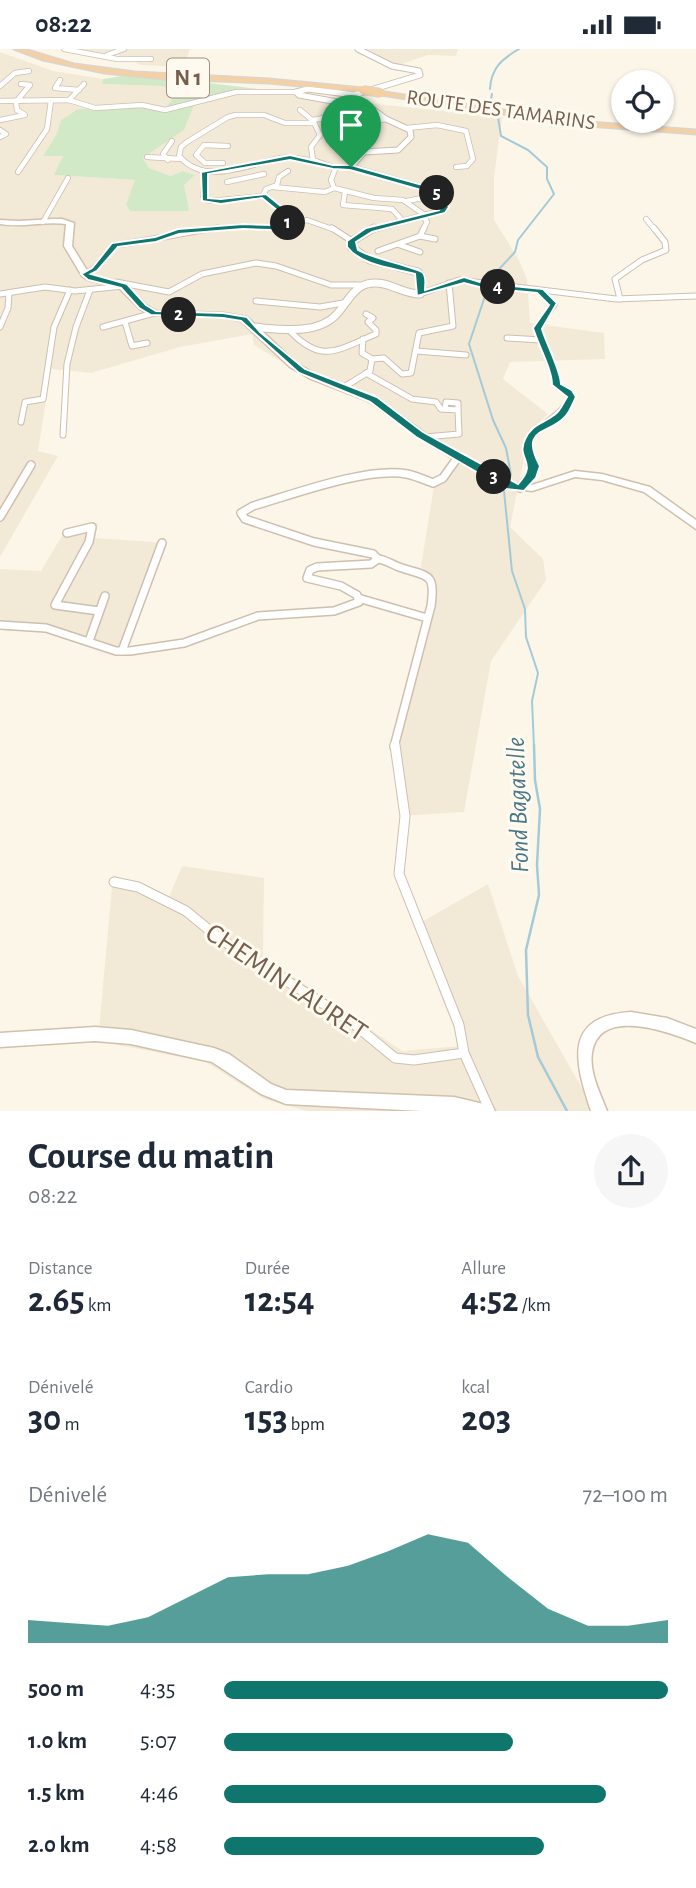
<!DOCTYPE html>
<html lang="fr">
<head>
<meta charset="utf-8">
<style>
  :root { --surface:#fff; --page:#f6f6f7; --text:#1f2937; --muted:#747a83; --accent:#0f766e }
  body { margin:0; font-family:"Alegreya Sans",sans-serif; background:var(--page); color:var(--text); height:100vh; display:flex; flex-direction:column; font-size:26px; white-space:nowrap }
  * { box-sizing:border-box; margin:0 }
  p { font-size:23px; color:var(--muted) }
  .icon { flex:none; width:38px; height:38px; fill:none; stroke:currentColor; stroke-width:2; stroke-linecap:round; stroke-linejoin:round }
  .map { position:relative; height:1062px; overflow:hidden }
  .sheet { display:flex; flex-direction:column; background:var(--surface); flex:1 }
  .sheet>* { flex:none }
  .tools { position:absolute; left:611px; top:21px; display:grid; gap:14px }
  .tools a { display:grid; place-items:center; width:63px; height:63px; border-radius:50%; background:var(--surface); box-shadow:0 2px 5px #0004; font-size:35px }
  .pin { position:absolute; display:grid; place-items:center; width:60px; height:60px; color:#fff; margin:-72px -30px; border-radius:50% 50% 50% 0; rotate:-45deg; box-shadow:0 0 7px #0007 }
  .pin .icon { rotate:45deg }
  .km { position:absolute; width:35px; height:35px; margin:-18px; border-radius:50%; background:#222; color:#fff; font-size:19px; line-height:35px; text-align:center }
  .round { display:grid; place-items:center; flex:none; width:74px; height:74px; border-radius:37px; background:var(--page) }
  .head { display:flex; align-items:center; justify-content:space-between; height:119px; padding:0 28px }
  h1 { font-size:38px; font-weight:700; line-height:52px }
  .figures { display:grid; grid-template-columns:repeat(3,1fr); gap:10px; height:119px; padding:7px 28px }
  .figures div { display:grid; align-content:center }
  .figures b { font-size:35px; font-weight:700 }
  .figures small { font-size:19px; font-weight:400 }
  .figures p { font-size:19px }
  .chart { height:196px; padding:14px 28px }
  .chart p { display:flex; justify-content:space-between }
  .chart svg { width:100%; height:126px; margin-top:7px; fill:var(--accent); opacity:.7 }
  ul { padding:0 28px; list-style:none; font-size:23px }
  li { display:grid; grid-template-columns:112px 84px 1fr; align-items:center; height:52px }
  li i { height:18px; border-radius:9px; background:var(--accent) }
  .status { display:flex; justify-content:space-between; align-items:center; height:49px; padding:0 35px; background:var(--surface); direction:ltr }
  .status svg { height:19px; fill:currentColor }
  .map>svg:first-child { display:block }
  .residential { fill:#f3e9d7 }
  .green { fill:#d2e9c7 }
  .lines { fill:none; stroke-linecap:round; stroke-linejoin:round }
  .stream-far1 { stroke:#a4cad7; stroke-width:2 }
  .stream { stroke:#a4cad7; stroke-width:2.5 }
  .minor-far3-casing { stroke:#cebfaf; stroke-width:6 }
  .minor-far2-casing { stroke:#cebfaf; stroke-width:7 }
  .minor-far1-casing { stroke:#cebfaf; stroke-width:10 }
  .minor-casing { stroke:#cebfaf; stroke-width:11 }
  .tertiary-far1-casing { stroke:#cebfaf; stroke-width:7 }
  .tertiary-casing { stroke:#cebfaf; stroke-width:9 }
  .secondary-casing { stroke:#d0c0ac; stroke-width:3 }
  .trunk-casing { stroke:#dbd5d1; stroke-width:3 }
  .minor-far3 { stroke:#fff; stroke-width:4.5 }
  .minor-far2 { stroke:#fff; stroke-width:5 }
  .minor-far1 { stroke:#fff; stroke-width:7 }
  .minor { stroke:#fff; stroke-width:9 }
  .tertiary-far1 { stroke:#fff; stroke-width:5 }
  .tertiary { stroke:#fff; stroke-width:7 }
  .secondary { fill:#fff; fill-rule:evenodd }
  .trunk { fill:#f5d0a3; fill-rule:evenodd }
  .trunk-bridge-casing { stroke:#dbd5d1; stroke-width:10; stroke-linecap:butt }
  .trunk-bridge { stroke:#f5d0a3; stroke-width:8 }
  .route { fill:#0f766e; stroke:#fff; stroke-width:2; fill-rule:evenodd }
  .labels { text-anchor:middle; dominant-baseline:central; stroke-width:6; stroke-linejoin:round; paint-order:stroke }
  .far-street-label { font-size:21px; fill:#765f4d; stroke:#fefaef }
  .shield { fill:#fefaef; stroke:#9f8e7e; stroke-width:2 }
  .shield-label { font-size:23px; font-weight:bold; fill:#765f4d }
  .water-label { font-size:26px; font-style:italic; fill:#477788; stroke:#fefaef }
  .near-street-label { font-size:28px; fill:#765f4d; stroke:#fefaef }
</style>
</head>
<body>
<div class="status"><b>08:22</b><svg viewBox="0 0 49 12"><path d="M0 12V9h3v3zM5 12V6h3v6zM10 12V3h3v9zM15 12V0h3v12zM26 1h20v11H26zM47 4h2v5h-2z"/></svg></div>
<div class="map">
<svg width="696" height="1062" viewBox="0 0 696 1062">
  <rect width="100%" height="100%" fill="#fcf6e9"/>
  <g class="residential">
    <path d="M70,0H190L184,18L141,16L118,6Z"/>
    <path d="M361,0H458L456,7L428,6L399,16Z"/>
    <path d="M0,3L53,22L103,30L102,35L161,37L179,42L164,63L141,58L78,60L61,71L56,86L43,107H63L55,126L136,131L126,154L131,162L188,161L184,136L195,126L183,122L172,127L149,119L143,109L184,81L196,52L231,42L259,40L326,50L502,68L494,128V171L518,209L527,230L530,274L604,284L605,310L510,313L503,330L548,365L529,384L510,478L543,510L546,531L491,612L464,763L400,767L393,696L431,536L421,517L434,437L451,411L365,352L307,328L254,296L252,285L180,298L91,324L51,320L38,402L58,407L0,508Z"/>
    <path d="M98,474L94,489L167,494L124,607L44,582L0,581V520L41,522L66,480Z"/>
    <path d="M182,817L264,829L263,907L402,1002L461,997L439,942L420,874L488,835L518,927L583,1041L592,1062H307L264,1050L206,1013L98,992L113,826L169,848Z"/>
  </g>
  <path class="green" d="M135,25L259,40L231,42L196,52L184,81L143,109L149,119L171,127L183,122L195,126L184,136L189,162H130L126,155L135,131L54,126L63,107H43L56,86L61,71L78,60L141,58L163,63L178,42L161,37L102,35L103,30Z"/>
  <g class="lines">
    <g class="stream-far1">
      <path d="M490,40C491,19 502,10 519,0"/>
      <path d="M491,50L492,45"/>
      <path d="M488,232L515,203L518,191L554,145L547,130V118L528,101L501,87L498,68"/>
      <path d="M488,238L469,295L493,371L506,399L511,426"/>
      <path d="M504,442L512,522L525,560L526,588L538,624L532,652L534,698"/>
    </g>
    <path class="stream" d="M534,696L535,731L540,760L537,816L539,846L526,901L528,966L538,1008L567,1062"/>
    <defs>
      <g id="minor-far3">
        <path d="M64,0L117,10H151"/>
        <path d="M107,6L124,0"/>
        <path d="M60,31L55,39L79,41"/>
        <path d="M0,37L15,24L29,22"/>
        <path d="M69,51L84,35"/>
        <path d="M0,52L69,51L95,59L142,56L165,61L236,43H296"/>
        <path d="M300,61L312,71"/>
        <path d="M0,71L25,66L17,61L16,53L30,36L21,35"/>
        <path d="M313,74H285L264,66H236L228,68L187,93L181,98L179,107C206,138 248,115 281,109C292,107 303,110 314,112"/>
        <path d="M407,79L437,76L466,82L473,110L467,117L456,118"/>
        <path d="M0,81L6,85L0,88"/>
        <path d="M358,93L351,97L362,104"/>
        <path d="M147,108L181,110"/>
        <path d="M168,111L163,105L172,92"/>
        <path d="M223,114H205L196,106L204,96L228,97"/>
        <path d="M336,118L331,131L334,139L374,149L403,151L426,167"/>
        <path d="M351,118H333L313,111L311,98L320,86L313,71L352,64L374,72L386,70"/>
        <path d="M288,122L279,128L277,136L266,140L263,147L295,171"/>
        <path d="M18,123L47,80L51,52"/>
        <path d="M205,123L203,147L209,152L263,147"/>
        <path d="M227,133L264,125"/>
        <path d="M273,138L325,143L334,139"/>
        <path d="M345,143L343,156L392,160L403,172"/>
        <path d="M407,152L422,149"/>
        <path d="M646,170L655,181"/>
        <path d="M43,173L68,129"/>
        <path d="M199,181L243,177L271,179L307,171L335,181"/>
        <path d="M423,181L427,173L423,167"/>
      </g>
      <g id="minor-far2">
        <path d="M332,179L352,192"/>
        <path d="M420,187L435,190"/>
        <path d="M400,196L420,203"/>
        <path d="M378,202L420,187L424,179"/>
        <path d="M85,225L94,220L115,196C150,192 183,183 218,179"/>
        <path d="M116,233L169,243L202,225L256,214L276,217L331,236H364"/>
        <path d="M0,245L45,238L75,242L123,237"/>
        <path d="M420,245L459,231L616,250L696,247"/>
        <path d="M620,250L615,230L642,211L666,201L665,193L654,179"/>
        <path d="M256,252L320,258L343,254"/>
        <path d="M125,273L132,297L147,294"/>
        <path d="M0,278L8,259L9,244"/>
        <path d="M103,278L154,264"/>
        <path d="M289,281C322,316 337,301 376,285V281L368,273L373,269L366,265"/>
        <path d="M507,289L541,291"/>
        <path d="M363,290L362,304L372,310"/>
        <path d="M416,302L466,306"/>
        <path d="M366,324L412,350L436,353L441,360L458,361L459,385L425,388"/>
        <path d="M344,338L370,322L372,310L384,309L402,325L411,324L419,284L453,277L449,234"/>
        <path d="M445,360L446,353L458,354V361"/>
        <path d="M21,373L25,353L43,350L54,278L70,241"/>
        <path d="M63,386L67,315L76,278L90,241"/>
        <path d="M530,409C519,380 560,373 571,348L557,336L537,279L554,256L540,242"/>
      </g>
      <g id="minor-far1">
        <path d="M520,439L532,423L529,407"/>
        <path d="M0,468L31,416"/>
        <path d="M67,484L92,478L89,493L55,556L99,562"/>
        <path d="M378,510C386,511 391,515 399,518C427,528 436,522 431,557L394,698"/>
        <path d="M358,549L427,569"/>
        <path d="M0,576L46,579L116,602H130L184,594L258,567L334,562L359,553L357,546L341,537L307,529L310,521L317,518L371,515L378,510L373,505L314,493L245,470L241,464L253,457C291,446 369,417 407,425C416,427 425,431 433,434L443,429L458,408"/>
        <path d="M89,592L105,547"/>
        <path d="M122,602L162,494"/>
      </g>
      <g id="minor">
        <path d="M395,696L405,767L399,825L459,976L464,1004L490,1062"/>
        <path d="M114,833L138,838L186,862L220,890L349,971L395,1009L414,1011L464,1004"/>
      </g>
      <path id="tertiary-far1" d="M358,0L392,17L419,22L420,26L354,46L308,40L296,43L299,46L371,59L386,70L410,81L411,88L398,101L364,103L351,118L434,142L439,146L444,161L371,181"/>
      <path id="tertiary" d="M253,278C279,280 317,287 337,265C346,255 353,239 367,235C387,230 401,245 420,245L421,228L418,223L370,211L351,198L352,192L374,179"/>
      <g id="secondary">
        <path d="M54,170H62L74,174L72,197L88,223L94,227L124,234L146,256L156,262L223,264L247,268L296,314L315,325L377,349L423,383L512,434L532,436L575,422L602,425L650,438L696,471V480L644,443L602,431L575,428L532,442L507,439L417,387L371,353L309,329L290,318L241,272L223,268L151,266L140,260L118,238L88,231L82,227L64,197L66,175C44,172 22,179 0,175V171L19,172Z"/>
        <path d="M631,963L667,969L696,980V994C669,983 599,957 592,1004C589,1023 600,1044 607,1062H591C575,1014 562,967 631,963Z"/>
        <path d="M95,978L131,981L214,999L229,1005L271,1035L286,1041L454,1048L492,1057L495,1062H422L286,1055L261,1045L212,1013L131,995L95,992L0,998V984Z"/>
      </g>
      <g id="trunk">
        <path d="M14,0H24L74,15L135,23L269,30L363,39L367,41L363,43L269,34L165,30L104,24L43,11Z"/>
        <path d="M378,42L575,72L696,81V85L575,76L381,46H378Z"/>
      </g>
    </defs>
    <use href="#minor-far3" class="minor-far3-casing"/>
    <use href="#minor-far2" class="minor-far2-casing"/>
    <use href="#minor-far1" class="minor-far1-casing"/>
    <use href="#minor" class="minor-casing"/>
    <use href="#tertiary-far1" class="tertiary-far1-casing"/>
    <use href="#tertiary" class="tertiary-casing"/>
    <use href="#secondary" class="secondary-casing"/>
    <use href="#trunk" class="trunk-casing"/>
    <use href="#minor-far3" class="minor-far3"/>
    <use href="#minor-far2" class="minor-far2"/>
    <use href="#minor-far1" class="minor-far1"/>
    <use href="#minor" class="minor"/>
    <use href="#tertiary-far1" class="tertiary-far1"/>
    <use href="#tertiary" class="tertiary"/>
    <use href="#secondary" class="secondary"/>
    <use href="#trunk" class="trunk"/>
    <defs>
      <path id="trunk-bridge" d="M363,41L381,44"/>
    </defs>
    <use href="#trunk-bridge" class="trunk-bridge-casing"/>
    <use href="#trunk-bridge" class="trunk-bridge"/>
  </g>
  <path class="route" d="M290,106L333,116H351L437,140L449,158L445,164L372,183L356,193L358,201C371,209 419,219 423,224C427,229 425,235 425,241L464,228L483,234L543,240L557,254L542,280C546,294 561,322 561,335L572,341L576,348C573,354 570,363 565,368C549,386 519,378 540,417L536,429L524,442L506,440L416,388L370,353L299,324L241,272L223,269L151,266L139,259L121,239L88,231L81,225L92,219L112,194L155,188L178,180L243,175L271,176L289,171L262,149L221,155L202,152L201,123ZM290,111L333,120L350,121L432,144L441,158L439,161L366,179L347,192V198C362,217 392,219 415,225L417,247L464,234L483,239L537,244L549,256L533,279C538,296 552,320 552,336L567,348C563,354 560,363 554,366C542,375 531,376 525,390C515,411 539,412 518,435L423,383L377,348L305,320L260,283L247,268L223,264L156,262L146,256L127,235L91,225L97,222L118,198L156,193L179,185L243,180L271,181L297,173V170L266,145L221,150L208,149V125Z"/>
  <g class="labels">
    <g class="far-street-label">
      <text transform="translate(501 61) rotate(8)">ROUTE DES TAMARINS</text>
    </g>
    <rect class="shield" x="167" y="9.5" width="42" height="39" rx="5"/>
    <g class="shield-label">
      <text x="188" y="29">N 1</text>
    </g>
    <g class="water-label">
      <text transform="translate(518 756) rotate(-92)">Fond Bagatelle</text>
    </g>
    <g class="near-street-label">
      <text transform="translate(286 934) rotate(34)">CHEMIN LAURET</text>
    </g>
  </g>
</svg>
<div class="tools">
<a><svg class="icon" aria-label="locate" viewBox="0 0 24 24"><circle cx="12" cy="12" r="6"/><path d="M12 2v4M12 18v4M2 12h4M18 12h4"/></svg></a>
</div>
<div class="pin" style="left:351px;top:118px;background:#1e9e55"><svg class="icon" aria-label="arrive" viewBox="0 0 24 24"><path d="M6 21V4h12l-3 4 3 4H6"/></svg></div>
<b class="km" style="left:288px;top:174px">1</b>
<b class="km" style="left:179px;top:266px">2</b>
<b class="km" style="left:494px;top:428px">3</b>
<b class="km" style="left:498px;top:238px">4</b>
<b class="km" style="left:437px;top:144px">5</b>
</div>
<section class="sheet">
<div class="head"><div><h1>Course du matin</h1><p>08:22</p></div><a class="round"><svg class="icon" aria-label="share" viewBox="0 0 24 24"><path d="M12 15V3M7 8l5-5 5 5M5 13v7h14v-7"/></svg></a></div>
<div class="figures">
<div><p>Distance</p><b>2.65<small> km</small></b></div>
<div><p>Durée</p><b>12:54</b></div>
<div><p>Allure</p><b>4:52<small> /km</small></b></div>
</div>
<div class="figures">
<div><p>Dénivelé</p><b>30<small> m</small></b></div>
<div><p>Cardio</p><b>153<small> bpm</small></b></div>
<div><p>kcal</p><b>203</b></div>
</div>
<div class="chart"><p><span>Dénivelé</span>72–100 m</p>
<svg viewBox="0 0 160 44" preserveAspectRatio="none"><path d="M0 44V36L10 37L20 38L30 35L40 28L50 21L60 20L70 20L80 17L90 12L100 6L110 9L120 21L130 32L140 38L150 38L160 36V44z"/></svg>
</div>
<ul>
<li><b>500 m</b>4:35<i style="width:100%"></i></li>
<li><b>1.0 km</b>5:07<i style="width:65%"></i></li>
<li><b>1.5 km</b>4:46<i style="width:86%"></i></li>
<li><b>2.0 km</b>4:58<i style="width:72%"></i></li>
</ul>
</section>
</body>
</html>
